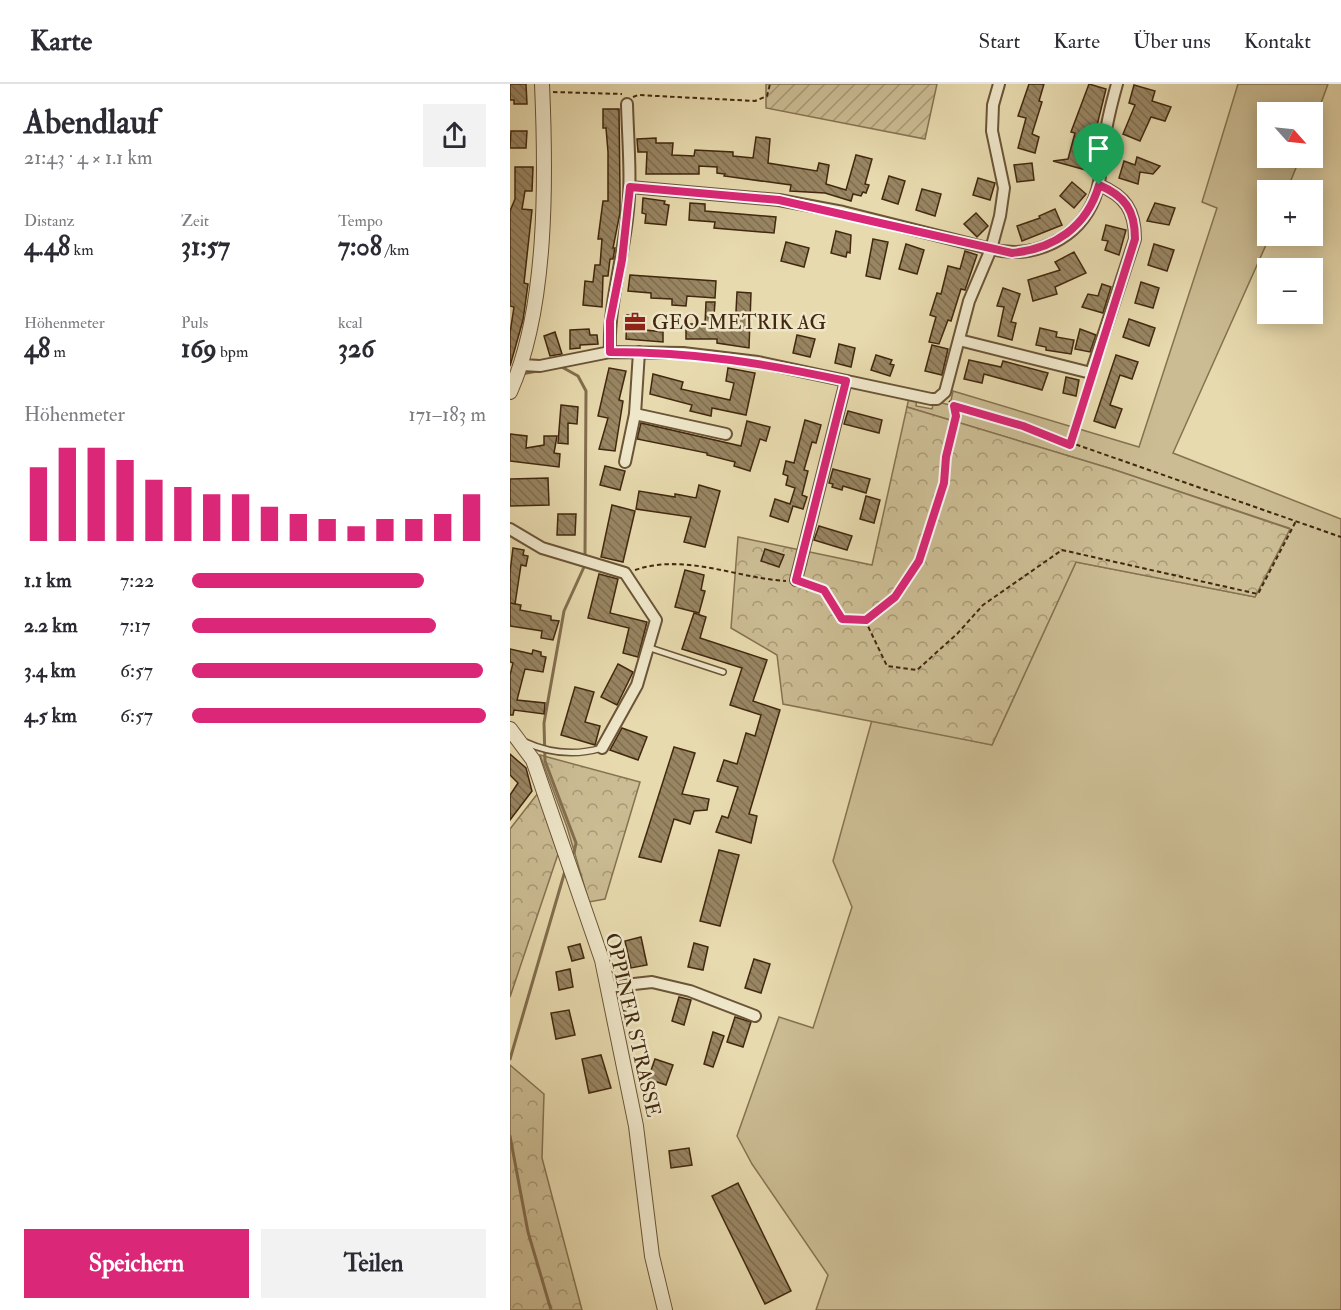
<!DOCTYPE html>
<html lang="de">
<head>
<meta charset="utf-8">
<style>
  :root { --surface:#fff; --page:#f2f2f3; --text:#2b2b33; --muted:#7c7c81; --line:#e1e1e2; --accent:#db2777 }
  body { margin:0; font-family:"IM FELL Double Pica",serif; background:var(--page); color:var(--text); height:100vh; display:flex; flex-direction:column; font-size:22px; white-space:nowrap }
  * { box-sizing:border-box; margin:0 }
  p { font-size:20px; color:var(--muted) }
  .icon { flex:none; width:33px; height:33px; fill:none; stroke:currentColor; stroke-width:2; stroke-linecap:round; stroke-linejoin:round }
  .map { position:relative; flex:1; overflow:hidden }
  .sheet { display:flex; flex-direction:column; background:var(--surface); width:510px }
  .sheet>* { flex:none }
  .needle { width:39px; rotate:117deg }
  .buttons { position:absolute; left:747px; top:18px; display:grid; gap:12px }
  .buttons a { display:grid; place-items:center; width:66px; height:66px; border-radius:0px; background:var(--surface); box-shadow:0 3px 15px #0003; font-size:30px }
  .pin { position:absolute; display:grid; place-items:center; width:51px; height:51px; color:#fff; margin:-62px -26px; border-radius:50% 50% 50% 0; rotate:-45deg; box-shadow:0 0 6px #0007 }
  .pin .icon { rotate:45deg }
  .round { display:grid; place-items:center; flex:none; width:63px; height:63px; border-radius:0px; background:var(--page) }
  .overview { display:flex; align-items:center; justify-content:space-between; height:102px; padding:0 24px }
  h1 { font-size:33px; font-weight:700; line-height:45px }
  .figures { display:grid; grid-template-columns:repeat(3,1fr); gap:9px; height:102px; padding:6px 24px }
  .figures div { display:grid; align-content:center }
  .figures b { font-size:26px; font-weight:700 }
  .figures small { font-size:16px; font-weight:400 }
  .figures p { font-size:16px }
  .chart { height:168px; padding:12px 24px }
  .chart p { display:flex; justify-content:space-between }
  .chart svg { width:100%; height:108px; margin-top:6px; stroke:var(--accent); stroke-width:6 }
  .button { display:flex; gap:12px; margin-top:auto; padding:12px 24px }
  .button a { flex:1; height:69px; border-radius:0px; background:var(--accent); color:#fff; font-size:24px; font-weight:700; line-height:69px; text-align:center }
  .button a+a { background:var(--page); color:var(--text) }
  ul { padding:0 24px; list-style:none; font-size:20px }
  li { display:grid; grid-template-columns:96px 72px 1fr; align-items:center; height:45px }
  li i { height:15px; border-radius:8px; background:var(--accent) }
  header { display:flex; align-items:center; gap:36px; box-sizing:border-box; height:84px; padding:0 30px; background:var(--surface); border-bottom:2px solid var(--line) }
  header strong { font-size:28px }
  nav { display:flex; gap:33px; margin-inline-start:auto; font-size:21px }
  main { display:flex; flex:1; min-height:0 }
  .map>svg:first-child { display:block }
  .grass { fill:#cbbc93; stroke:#867251; stroke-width:1.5 }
  .forest { fill:url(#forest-crowns); stroke:#867251; stroke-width:1.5 }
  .garden { fill:url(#garden-furrows); stroke:#867251; stroke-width:1.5 }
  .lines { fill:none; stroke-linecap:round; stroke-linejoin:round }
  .stream { stroke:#836e4e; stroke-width:3 }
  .building { fill:url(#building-back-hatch); stroke:#42280f; stroke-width:1.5 }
  .service-casing { stroke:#6b5437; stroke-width:8 }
  .minor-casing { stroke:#6b5437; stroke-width:14 }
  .tertiary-casing { stroke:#6b5437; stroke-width:16 }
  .path { stroke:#42280f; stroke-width:2; stroke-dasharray:4.5 3; stroke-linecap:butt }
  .service { stroke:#efe7ca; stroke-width:5 }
  .minor { stroke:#efe7ca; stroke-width:10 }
  .tertiary { stroke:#efe7ca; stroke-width:14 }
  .route-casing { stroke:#fff; stroke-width:12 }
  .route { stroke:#db2777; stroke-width:8 }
  .labels { text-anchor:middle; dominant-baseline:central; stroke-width:5; stroke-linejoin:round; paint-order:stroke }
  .poi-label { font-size:20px; fill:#42280f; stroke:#efe7ca; text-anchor:start }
  .street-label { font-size:20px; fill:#42280f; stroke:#efe7ca }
</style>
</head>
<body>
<header>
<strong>Karte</strong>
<nav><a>Start</a><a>Karte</a><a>Über uns</a><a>Kontakt</a></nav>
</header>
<main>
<section class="sheet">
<div class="overview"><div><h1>Abendlauf</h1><p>21:43 · 4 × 1.1 km</p></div><a class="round"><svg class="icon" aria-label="share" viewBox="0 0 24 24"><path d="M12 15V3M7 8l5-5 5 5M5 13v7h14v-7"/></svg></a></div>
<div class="figures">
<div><p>Distanz</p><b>4.48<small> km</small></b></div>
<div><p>Zeit</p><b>31:57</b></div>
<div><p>Tempo</p><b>7:08<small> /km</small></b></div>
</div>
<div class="figures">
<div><p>Höhenmeter</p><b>48<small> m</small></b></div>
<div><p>Puls</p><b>169<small> bpm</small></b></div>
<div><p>kcal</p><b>326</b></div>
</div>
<div class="chart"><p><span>Höhenmeter</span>171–183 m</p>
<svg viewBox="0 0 160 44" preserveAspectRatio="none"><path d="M5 44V14M15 44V6M25 44V6M35 44V11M45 44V19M55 44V22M65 44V25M75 44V25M85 44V30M95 44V33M105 44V35M115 44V38M125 44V35M135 44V35M145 44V33M155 44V25"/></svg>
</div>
<ul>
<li><b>1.1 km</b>7:22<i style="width:79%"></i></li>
<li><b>2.2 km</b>7:17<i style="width:83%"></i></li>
<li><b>3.4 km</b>6:57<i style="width:99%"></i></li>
<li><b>4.5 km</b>6:57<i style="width:100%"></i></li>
</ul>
<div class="button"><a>Speichern</a><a>Teilen</a></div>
</section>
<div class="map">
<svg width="831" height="1226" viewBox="0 0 831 1226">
  <defs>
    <pattern id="forest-crowns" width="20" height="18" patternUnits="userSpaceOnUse" patternTransform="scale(1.5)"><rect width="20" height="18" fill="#cbbc93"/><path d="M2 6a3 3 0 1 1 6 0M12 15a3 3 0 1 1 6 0" fill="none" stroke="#a69976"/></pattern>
    <pattern id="garden-furrows" width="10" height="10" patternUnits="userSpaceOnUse" patternTransform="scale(1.5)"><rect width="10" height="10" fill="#cbbc93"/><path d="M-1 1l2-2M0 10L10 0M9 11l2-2" fill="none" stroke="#a69976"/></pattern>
    <pattern id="building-back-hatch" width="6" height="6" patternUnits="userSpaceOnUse" patternTransform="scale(1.5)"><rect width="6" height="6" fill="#988562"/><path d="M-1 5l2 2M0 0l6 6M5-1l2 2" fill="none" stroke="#7e6d4f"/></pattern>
  </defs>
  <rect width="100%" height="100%" fill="#e7daae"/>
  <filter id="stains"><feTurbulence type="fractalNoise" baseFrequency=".00333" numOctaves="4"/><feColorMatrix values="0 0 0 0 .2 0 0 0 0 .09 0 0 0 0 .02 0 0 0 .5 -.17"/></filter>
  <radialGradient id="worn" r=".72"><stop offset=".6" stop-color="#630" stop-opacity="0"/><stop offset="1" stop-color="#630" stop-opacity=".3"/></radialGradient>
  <path class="grass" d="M728,0H818L803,41L802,28H758V74H790L777,106H758V152H760L663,369L831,435V1226H306L318,1191L242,1080L227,1052L269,933L303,944L342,823L323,777L362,636L482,661L566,478L745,513L779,444L602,385L397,323L399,313L407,314L406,322L422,325L424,317L440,321L443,307L629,363L707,124L692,118Z"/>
  <g class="forest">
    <path d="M397,323L602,385L780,445L745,513L566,478L482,661L273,620L267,571L221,544L228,453L362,481Z"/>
    <path d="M30,671L130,698L95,815L79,818L57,743Z"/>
    <path d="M28,709L48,770L0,913V745Z"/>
    <path d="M0,981L34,1010L32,1074L72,1226H0Z"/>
  </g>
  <path class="garden" d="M256,0H427L415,55L256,24Z"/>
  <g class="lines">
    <g class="stream">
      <path d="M50,282L68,292L76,307L75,471"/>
      <path d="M12,290L32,286"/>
      <path d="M64,769L66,759L35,677L34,639L54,527L74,483"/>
      <path d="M0,975L55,787"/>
      <path d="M0,1052L18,1148L41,1226"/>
    </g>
  </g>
  <g class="building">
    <path d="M0,0H16L17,20H4V16H0Z"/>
    <path d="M519,0H534L529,17L532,18L522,50L529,53L525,69L508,64L516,34L508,32Z"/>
    <path d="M579,0L596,5L576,86L543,77L558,75L565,49L561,48Z"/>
    <path d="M624,1L645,7L642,17L661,23L655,37L641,33L630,57L613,50L625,21L619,19Z"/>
    <path d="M93,25H109L110,109V129L103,164H105L103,175H100L98,192H93L92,223L73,221L75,197L83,198L85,181H90L92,155H88L93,117H98V68L96,44H93Z"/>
    <path d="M1,47H17L16,64H0Z"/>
    <path d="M246,53L260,55L258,79L307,87L309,79L319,81L316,100L336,106L346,71L362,75L355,100L359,101L356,109L353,108L351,112L343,110L341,117L315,109L280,107L281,101L214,92L215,90L207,89V83L189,82V90H136L137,68H128L127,55L146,54V59H163L162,71L184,72L185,66L223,68V72L243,74Z"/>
    <path d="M627,73L650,82L643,90L630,88L628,100L609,94L614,77L625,81Z"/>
    <path d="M522,79L524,96L507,98L504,81Z"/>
    <path d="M5,83H23L22,107H15L12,125L22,126L14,199L18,200L13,236L0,282V249L4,223L0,222V127L5,115Z"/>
    <path d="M379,92L395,97L388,120L372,115Z"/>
    <path d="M468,94L485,99L480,116L463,111Z"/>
    <path d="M562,98L576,110L564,124L550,112Z"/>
    <path d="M412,105L431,110L425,132L406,126Z"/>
    <path d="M133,114L155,117L154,120L159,121L156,141L135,139L136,130L132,129Z"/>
    <path d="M180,119L195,120V127L266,133L264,149L204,144L205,138L179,136Z"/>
    <path d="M645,119L665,124L659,141L637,137Z"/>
    <path d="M545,125L552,141L512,157L507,142L530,134L529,132Z"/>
    <path d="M466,129L478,142L467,153L454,140Z"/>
    <path d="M596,141L616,146L609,171L595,166L598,157L592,156Z"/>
    <path d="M326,147L341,151L340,169L337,168L336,173L321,169Z"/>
    <path d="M363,155L378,158L370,195L356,192Z"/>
    <path d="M276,158L299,164L294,183L271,177Z"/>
    <path d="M396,160L414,166L407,190L389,185Z"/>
    <path d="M644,160L664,166L657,187L638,181Z"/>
    <path d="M455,167L467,171L455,206L451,205L441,237L438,236L429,260L419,258L426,233L420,231L427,209L431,210L438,182L450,185Z"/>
    <path d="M564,168L576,189L545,203L547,210L523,217L518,196L550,186L545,178Z"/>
    <path d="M120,191L206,197L205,214L177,212L176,222L162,221V215L141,214V209L118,207Z"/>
    <path d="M631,198L649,204L643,224L625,219Z"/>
    <path d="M592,200L601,203L593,229L572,223L578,210L588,212Z"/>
    <path d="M493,204L510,210L501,238L506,239L502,256L488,252L494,223L487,222Z"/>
    <path d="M227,208L241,209L239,264L207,259V255H176V240H195L196,218H205L203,245L225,247Z"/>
    <path d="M117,231L132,232L131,241L136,246L153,248V258L116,255Z"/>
    <path d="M619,235L645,244L639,262L613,253Z"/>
    <path d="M530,244L547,248L546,253L564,256L561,270L536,266V263L526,261Z"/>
    <path d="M79,245L80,251H87L88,260L70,261V264L60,265V246Z"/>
    <path d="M570,245L586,251L580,268L565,265Z"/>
    <path d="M45,248L52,270L40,272L34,252Z"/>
    <path d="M287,251L305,255L300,273L283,269Z"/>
    <path d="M329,260L345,264L341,283L325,279Z"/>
    <path d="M422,261L438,265L432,291L415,287Z"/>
    <path d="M366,271L382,276L380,280L384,281L380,292L361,286Z"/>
    <path d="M606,271L628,278L622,295L610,291L600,321L612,325L605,344L584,337Z"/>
    <path d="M459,276L491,283L493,277L538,289L532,306L474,290L472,299L454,295Z"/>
    <path d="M99,284L116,287L109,316L113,317L105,367L89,365L98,334L88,332Z"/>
    <path d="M218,284L245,289L236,331L202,324L201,332L180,327L182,321L140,310L143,290L173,298L171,305L220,316L224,299L216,297Z"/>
    <path d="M556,293L569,296L566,312L553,309Z"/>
    <path d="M51,321L68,323L67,340L58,339V360L48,359Z"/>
    <path d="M338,327L372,336L369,349L334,340Z"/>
    <path d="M295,336L311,341L306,359L302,358L294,386L298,387L292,411L297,413L293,425L283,422L278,438L260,432L265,415L280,420L285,404L276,401L278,392L273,390L276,377L284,379Z"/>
    <path d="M237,337L260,343L256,357L250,355L240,387L224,382L225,378L197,371V369L127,355L131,339L231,362Z"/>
    <path d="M0,350L17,352L16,364L34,361V352H47L44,369L50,370L49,383L0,377Z"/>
    <path d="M95,382L115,387L110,406L90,401Z"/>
    <path d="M323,385L360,395L356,409L333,402L332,406L322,403L323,400L319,399Z"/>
    <path d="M38,394L39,421L0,422V395Z"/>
    <path d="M189,401L210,407L195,463L174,458L181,433L126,425L129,407L165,413V410L186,414Z"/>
    <path d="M356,412L370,416L364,439L350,435Z"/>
    <path d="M102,421L125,427L113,478L91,473Z"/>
    <path d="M48,430H66L65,451H47Z"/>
    <path d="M309,442L342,452L337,466L304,456Z"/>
    <path d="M3,464L14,466L13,471L18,472L16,482L11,481L5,520L1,519L11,521L10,526L41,532V536L49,537L43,556L31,554L32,547L0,542V488Z"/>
    <path d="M255,465L274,471L269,483L251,477Z"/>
    <path d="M175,486L194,491L191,506L195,507L189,529L165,523Z"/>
    <path d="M89,490L108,495L100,529L137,538L128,573L113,569L119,544L78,534Z"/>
    <path d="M184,529L196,533L190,554L257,576L243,617L270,626L239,730L247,732L241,759L206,748L212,732L218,734L228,703L207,697L214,676L227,680L236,649L245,652L251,631L220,621L232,584L172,565Z"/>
    <path d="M0,565L22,570L23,566L31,568V572L36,573L33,588L15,585L7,616L35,619L34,630L4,626L3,631H0V591L3,579L0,578Z"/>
    <path d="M108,580L123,588L107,621L91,613Z"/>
    <path d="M65,603L84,608L75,638L90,642L85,661L51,651Z"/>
    <path d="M112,644L137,653L128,676L100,666Z"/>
    <path d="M164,663L185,669L172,710L199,715L197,726L184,727L180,740L164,735L151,778L129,773Z"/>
    <path d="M0,670L16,684L22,707L0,736V711L8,699L0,691Z"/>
    <path d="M209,766L229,771L210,842L190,837Z"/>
    <path d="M131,853L137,881L121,884L115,857Z"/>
    <path d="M184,859L198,863L193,886L178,883Z"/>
    <path d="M70,860L74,874L62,877L58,863Z"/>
    <path d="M244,875L260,880L251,909L235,904Z"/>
    <path d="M60,885L63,903L49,906L46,888Z"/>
    <path d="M169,913L181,916L174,941L162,937Z"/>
    <path d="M59,926L65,951L46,955L41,929Z"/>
    <path d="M225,933L241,938L233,963L217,958Z"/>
    <path d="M203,948L214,952L203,983L194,980Z"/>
    <path d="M91,971L101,1004L79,1009L72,975Z"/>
    <path d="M145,975L163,981L156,1001L138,995Z"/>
    <path d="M179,1064L182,1081L161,1084L159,1067Z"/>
    <path d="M228,1099L281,1207L255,1220L202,1112Z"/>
  </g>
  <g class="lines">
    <defs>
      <g id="service">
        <path d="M566,339L581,289"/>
        <path d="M140,564L213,588"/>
        <path d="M15,658C41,670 65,672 92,664"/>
      </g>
      <g id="minor">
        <path d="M489,0L483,21L482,47L494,104L490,132L481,165C524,176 569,155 585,113C592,94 592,73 595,54C597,36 602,18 607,0"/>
        <path d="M449,256L581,289L625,155C625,126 615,112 589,101"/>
        <path d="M100,268C98,224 112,179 117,135C122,97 118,58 117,20"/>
        <path d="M129,268L125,330L216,350"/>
        <path d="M12,281L30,282L100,268L173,269L248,278L421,315H427L435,308L459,217L481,165L333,128L269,116L120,103"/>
        <path d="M115,378L125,330"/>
        <path d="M0,445L32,464L115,489L146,536L127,601L92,664"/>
        <path d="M286,496L336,297"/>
        <path d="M97,903L142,898L180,907L245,932"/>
      </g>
      <g id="tertiary">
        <path d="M0,308C38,224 36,92 32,0"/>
        <path d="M0,645L23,676L92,876L126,1042L142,1172L155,1226"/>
      </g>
    </defs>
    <use href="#service" class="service-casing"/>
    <use href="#minor" class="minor-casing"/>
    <use href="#tertiary" class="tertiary-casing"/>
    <g class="path">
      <path d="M43,8L112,10"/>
      <path d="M123,13L128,11L245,17L257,12L260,0"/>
      <path d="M439,317L444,322L513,342L831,453"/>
      <path d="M560,361L564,346"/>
      <path d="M125,486C175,469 226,494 276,497"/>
      <path d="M296,500L314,506L332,535L355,536L385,513L409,477L428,421L446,332L444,322"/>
      <path d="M355,536L377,582L407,586L447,550L473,521L552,466L748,510L786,437"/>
    </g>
    <use href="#service" class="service"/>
    <use href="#minor" class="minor"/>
    <use href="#tertiary" class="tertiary"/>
  </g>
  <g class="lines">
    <defs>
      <path id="route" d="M589,101C615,112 625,126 625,155L560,361L513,342L444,322L446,332L436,373L434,399L409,477L385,513L356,536L332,535L314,506L286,496L336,297C253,279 185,268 100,268V237L112,176L120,103L269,116L502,169C544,165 577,143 589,101Z"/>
    </defs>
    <use href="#route" class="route-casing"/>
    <use href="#route" class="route"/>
  </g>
  <defs>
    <symbol id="office-bare" viewBox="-9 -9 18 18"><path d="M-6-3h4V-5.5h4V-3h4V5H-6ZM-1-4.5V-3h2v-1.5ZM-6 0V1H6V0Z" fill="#8f2418" stroke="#efe7ca" stroke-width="2.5" paint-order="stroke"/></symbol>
  </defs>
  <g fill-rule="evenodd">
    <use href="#office-bare" x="110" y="223" width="30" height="30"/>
  </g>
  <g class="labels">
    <g class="poi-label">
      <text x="142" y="238">GEO-METRIK AG</text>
    </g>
    <g class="street-label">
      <text transform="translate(123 941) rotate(77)">OPPINER STRASSE</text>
    </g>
  </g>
  <rect width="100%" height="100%" filter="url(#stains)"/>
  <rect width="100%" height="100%" fill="url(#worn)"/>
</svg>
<div class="buttons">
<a><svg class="needle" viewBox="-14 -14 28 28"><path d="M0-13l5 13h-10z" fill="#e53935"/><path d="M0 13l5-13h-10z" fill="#7c7c81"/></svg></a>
<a>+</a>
<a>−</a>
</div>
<div class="pin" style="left:589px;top:101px;background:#1e9e55"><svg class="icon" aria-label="arrive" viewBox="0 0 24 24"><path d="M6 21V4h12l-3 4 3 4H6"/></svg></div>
</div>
</main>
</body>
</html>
